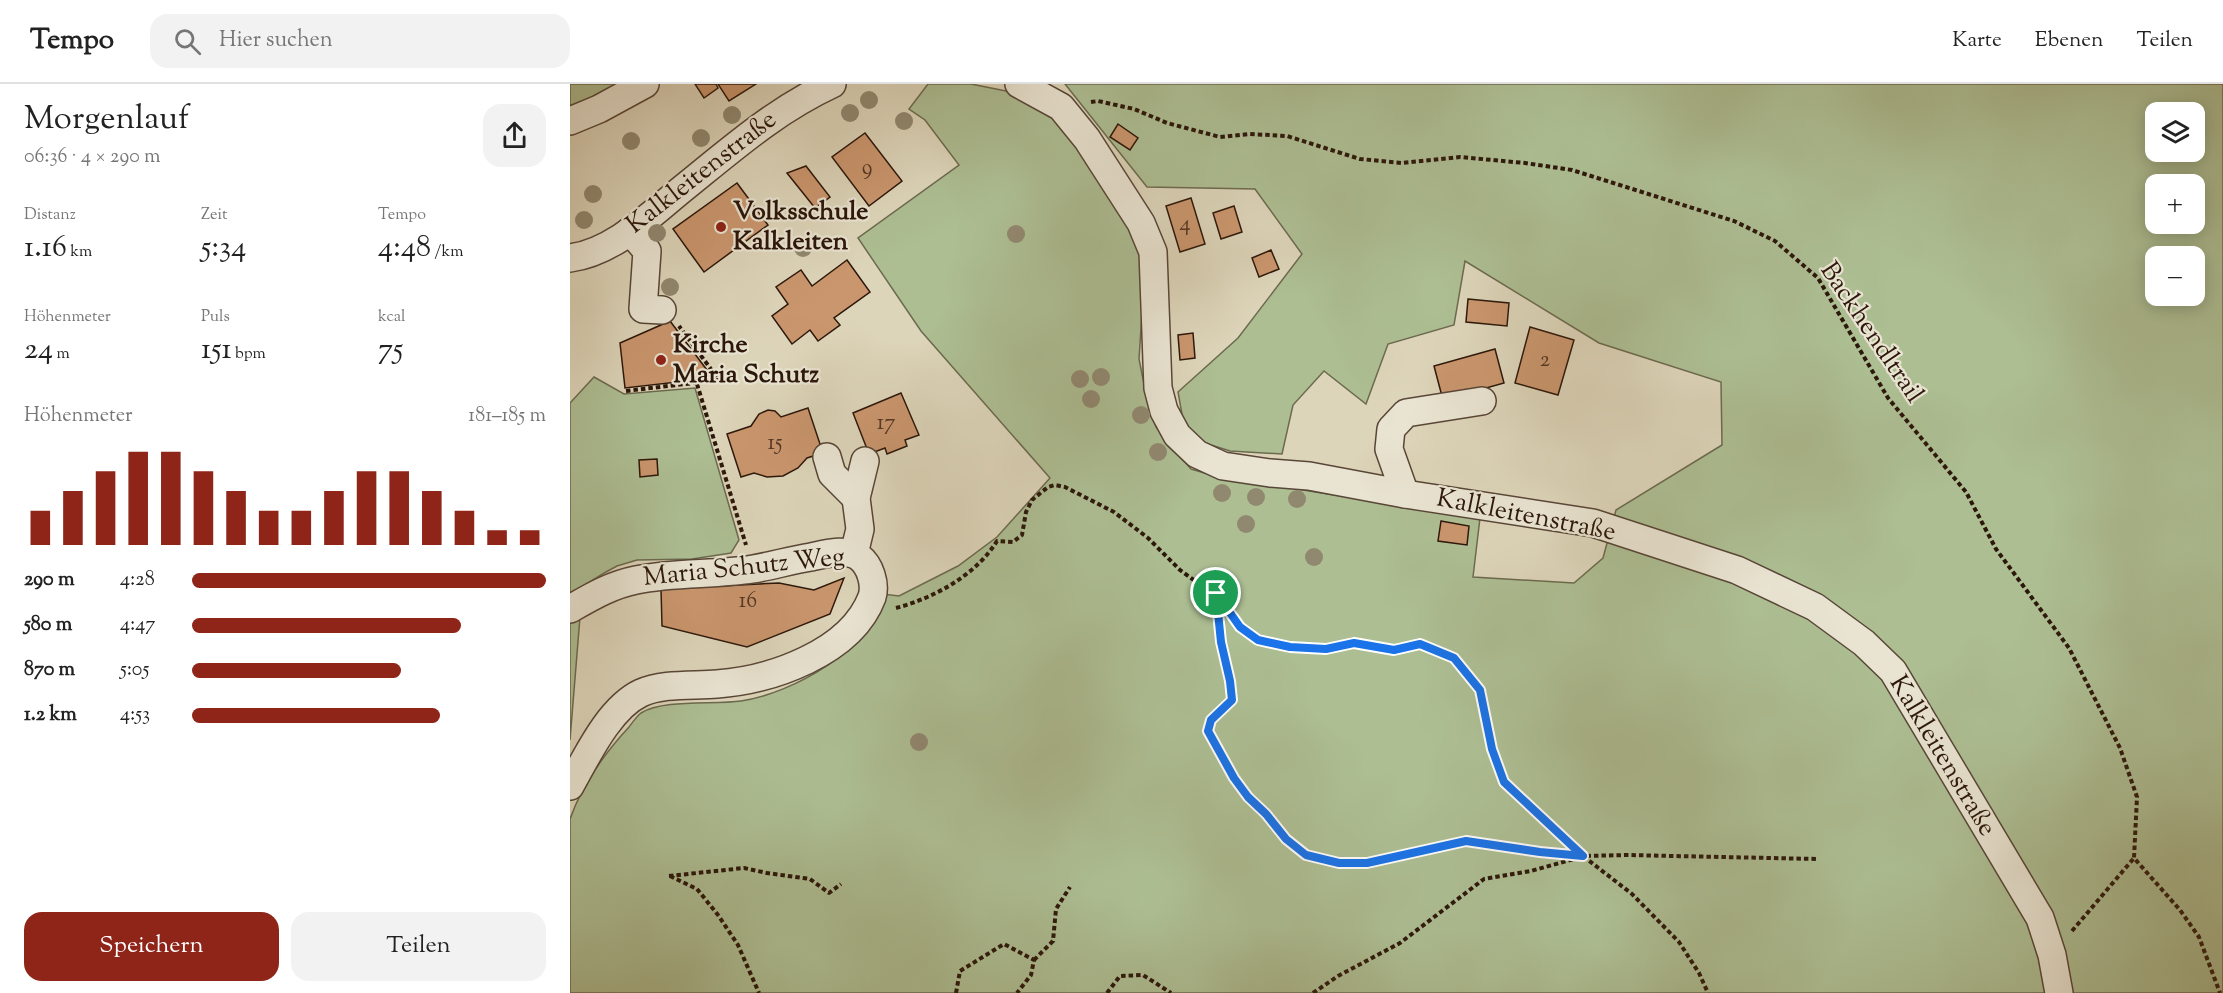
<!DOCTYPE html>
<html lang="de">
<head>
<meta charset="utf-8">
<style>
  :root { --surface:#fff; --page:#f2f2f2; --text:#222; --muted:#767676; --line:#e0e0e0; --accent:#8f2418 }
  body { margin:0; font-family:"Sorts Mill Goudy",serif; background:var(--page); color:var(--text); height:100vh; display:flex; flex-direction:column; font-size:22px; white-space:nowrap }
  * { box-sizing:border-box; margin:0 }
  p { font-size:20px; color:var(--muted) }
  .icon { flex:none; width:33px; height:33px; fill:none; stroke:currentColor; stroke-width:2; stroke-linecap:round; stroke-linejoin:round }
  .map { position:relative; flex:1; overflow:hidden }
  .panel { display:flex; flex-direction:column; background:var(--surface); width:570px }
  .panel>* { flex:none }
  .tools { position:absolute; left:1575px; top:18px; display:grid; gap:12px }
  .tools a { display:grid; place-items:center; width:60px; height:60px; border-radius:12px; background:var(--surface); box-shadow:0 3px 15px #0003; font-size:30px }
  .pin { position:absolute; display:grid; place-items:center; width:51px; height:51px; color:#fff; margin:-26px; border:3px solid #fff; border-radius:50%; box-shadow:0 2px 6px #0007 }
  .round { display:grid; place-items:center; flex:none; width:63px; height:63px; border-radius:18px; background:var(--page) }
  .overview { display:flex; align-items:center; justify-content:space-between; height:102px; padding:0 24px }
  h1 { font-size:33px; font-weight:600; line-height:45px }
  .stats { display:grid; grid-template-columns:repeat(3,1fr); gap:9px; height:102px; padding:6px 24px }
  .stats div { display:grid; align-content:center }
  .stats b { font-size:30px; font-weight:600 }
  .stats small { font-size:16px; font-weight:400 }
  .stats p { font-size:16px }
  .chart { height:168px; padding:12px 24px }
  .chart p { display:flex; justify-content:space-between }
  .chart svg { width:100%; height:108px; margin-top:6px; stroke:var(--accent); stroke-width:6 }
  .cta { display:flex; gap:12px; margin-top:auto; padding:12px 24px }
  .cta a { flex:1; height:69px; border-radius:18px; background:var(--accent); color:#fff; font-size:24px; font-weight:600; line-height:69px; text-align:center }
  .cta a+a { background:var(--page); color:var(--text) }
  ul { padding:0 24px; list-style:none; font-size:20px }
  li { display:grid; grid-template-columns:96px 72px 1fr; align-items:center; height:45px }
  li i { height:15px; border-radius:8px; background:var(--accent) }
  header { display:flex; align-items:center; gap:36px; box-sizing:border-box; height:84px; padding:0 30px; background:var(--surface); border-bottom:2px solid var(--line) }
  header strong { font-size:28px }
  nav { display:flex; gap:33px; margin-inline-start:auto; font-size:21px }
  .search { width:420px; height:54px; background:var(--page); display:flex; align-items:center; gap:15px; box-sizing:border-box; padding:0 21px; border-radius:18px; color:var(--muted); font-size:22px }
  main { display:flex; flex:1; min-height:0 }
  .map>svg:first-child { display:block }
  .green { fill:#adbe93; stroke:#6c6a4f; stroke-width:1.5; fill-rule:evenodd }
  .building { fill:#ca966e; stroke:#2c170b; stroke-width:1.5 }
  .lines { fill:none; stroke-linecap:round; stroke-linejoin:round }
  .minor-casing { stroke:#584637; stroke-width:30 }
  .path { stroke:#2c170b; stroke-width:4; stroke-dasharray:4.5 3; stroke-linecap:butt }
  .minor { stroke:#e9e4d2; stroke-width:27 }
  .tree { fill:#918870 }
  .route-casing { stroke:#fff; stroke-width:12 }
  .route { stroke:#1a73e8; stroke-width:8 }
  .poi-dot { fill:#8f2418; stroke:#e9e4d2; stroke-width:2 }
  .labels { text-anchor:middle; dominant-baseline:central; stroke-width:4.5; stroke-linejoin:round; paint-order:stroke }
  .number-label { font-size:22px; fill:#543724 }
  .street-label { font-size:26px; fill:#2c170b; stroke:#e9e4d2 }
  .poi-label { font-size:26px; font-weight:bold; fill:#2c170b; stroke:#e9e4d2; text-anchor:start }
</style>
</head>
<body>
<header>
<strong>Tempo</strong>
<div class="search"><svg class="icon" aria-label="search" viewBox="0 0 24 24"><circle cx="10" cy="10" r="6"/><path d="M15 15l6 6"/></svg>Hier suchen</div>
<nav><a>Karte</a><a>Ebenen</a><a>Teilen</a></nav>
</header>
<main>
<section class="panel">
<div class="overview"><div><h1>Morgenlauf</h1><p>06:36 · 4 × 290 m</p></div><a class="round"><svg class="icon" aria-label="share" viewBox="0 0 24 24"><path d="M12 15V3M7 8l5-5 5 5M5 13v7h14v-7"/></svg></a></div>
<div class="stats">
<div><p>Distanz</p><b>1.16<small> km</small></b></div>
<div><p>Zeit</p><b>5:34</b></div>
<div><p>Tempo</p><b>4:48<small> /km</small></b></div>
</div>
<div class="stats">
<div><p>Höhenmeter</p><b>24<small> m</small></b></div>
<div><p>Puls</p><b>151<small> bpm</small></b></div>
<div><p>kcal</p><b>75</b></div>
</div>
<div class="chart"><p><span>Höhenmeter</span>181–185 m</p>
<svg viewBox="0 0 160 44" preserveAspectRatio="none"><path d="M5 44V30M15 44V22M25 44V14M35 44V6M45 44V6M55 44V14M65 44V22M75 44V30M85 44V30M95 44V22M105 44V14M115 44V14M125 44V22M135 44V30M145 44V38M155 44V38"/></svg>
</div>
<ul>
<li><b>290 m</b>4:28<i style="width:100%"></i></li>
<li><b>580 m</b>4:47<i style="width:76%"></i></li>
<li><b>870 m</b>5:05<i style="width:59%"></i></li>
<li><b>1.2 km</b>4:53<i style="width:70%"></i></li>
</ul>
<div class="cta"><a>Speichern</a><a>Teilen</a></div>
</section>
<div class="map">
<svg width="1653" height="909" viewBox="0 0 1653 909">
  <rect width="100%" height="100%" fill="#ddd5ba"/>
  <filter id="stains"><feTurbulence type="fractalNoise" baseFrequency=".00333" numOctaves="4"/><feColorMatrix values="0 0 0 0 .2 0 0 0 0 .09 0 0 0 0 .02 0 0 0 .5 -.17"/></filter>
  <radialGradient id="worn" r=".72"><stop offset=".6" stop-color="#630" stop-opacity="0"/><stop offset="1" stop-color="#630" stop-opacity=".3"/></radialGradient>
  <g class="green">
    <path d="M0,0H63L0,31Z"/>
    <path d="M358,0H401L436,7L477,27L531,89L570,166L572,229L569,275L576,310L586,343L621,385L645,392L910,434L903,493L1004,499L1033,474L1046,426L1152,361L1151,298L1029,259L895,177L884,241L818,260L796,320L754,287L723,321L712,370L660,367L616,353L608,308L668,254L732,170L685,105L577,103L495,0H1653V909H0V735C12,701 34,670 59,643C62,639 67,632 71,629C93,615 144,621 171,617C221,610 305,564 313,510L329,512L388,482L427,453L480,394L351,247L288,154L389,81L355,36L339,25ZM1586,28H1624V68H1586ZM1586,100H1624V140H1586ZM1586,172H1624V212H1586Z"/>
    <path d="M24,293L54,310L125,304L169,456L161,469L122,475L67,476L47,482L36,488L0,510V319Z"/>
    <path d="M10,533L0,656V537Z"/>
  </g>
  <g class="building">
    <path d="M125,0H146L148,4L134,14Z"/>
    <path d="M148,0H186L159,17Z"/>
    <path d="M548,40L568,54L560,66L540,53Z"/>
    <path d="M295,49L332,97L299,122L262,73Z"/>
    <path d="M236,82L260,113L245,124L217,89Z"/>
    <path d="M167,99L198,141L134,188L103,145Z"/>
    <path d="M621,114L635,160L610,168L596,122Z"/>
    <path d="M664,122L672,148L651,155L643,129Z"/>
    <path d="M701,166L709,185L689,193L682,174Z"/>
    <path d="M277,176L300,208L264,234L270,241L248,257L240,246L222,260L202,232L218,220L206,203L231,186L242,202Z"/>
    <path d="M898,215L939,219L937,242L896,238Z"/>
    <path d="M100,237L143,294L55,304L50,259Z"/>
    <path d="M960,243L1004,256L988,311L945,299Z"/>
    <path d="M623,249L625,274L610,276L608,251Z"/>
    <path d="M925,265L934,299L873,316L864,282Z"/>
    <path d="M331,309L349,351L335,356L337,362L317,370L315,364L299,370L283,329Z"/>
    <path d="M238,324L253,369L237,374L228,384L213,392L197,393L184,389L171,393L157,350L181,342L189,330L198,326L205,327L211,333Z"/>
    <path d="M87,375L88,391L70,393L69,376Z"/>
    <path d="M871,437L899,442L897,461L868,457Z"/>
    <path d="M274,494L260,530L177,563L92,542L91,505L209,499L244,506Z"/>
  </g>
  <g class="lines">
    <defs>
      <g id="minor">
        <path d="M449,0L491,23L517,55L571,139L583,168L588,304L594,327L607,351L627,370L653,382L700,389L739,392L835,410L1023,439L1167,486L1245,523L1294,559L1323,587L1470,834L1482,871L1489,909"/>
        <path d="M0,37L29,25L75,0"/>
        <path d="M60,147L77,167L73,225L92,226"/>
        <path d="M0,174C45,168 82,129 116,102C163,64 206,26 262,0"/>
        <path d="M257,373L262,390L286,414"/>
        <path d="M835,410L819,365L821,345L836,329L912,317"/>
        <path d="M284,470L290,445L286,414L295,377"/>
        <path d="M0,525C21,513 41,501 66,496C104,488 145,491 183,485C202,482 221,476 241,473C255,470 277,464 289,473C300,481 306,500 302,513C281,569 201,596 147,600C123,602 93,599 71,609C39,624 17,672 0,702"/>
      </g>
    </defs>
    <use href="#minor" class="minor-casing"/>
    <g class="path">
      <path d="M521,18L528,17L564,25L597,39L650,53L679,50L717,52L790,75L832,79L890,73L955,79L1002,86L1164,137L1205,157L1248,194L1318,314L1396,408L1426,465L1499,564L1550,664L1567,713L1564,774L1610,826L1629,853L1650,909"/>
      <path d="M127,300L176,461"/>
      <path d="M56,307L149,296L109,242"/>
      <path d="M646,510L651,558L660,597L662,616L641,636L638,647L664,694L678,713L696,730L715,755L736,771L769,779H797L896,757L970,768L1013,772L1057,771L1248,775"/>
      <path d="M326,524C364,514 406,491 427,457L443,458L452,451L456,428L462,416L478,403L485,401L495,403L544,428L578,454L610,486L632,502L646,509L670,542L688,557L720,563L756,565L784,559L824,566L850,560L884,575L910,606L922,665L934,698L1013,772L1062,810L1109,858L1129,889L1138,909"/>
      <path d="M99,792L174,784L197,789L240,795L259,809L271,800"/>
      <path d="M100,792L127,805L148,831L168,861L189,909"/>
      <path d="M1502,847L1564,774"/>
      <path d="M464,876L483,857L486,825L500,803"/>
      <path d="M386,909L390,887L434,860L464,876L461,891L447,909"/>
      <path d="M537,909L550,892L573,891L601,909"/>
      <path d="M743,909L768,892L830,859L914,795L961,787L1011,773"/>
    </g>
    <use href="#minor" class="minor"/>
  </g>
  <g class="tree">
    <circle cx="299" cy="16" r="9"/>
    <circle cx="280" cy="29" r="9"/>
    <circle cx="162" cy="31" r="9"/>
    <circle cx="334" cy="37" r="9"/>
    <circle cx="131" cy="54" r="9"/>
    <circle cx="61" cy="57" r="9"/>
    <circle cx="23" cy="110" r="9"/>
    <circle cx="14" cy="136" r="9"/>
    <circle cx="87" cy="149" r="9"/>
    <circle cx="446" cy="150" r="9"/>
    <circle cx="233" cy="164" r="9"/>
    <circle cx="100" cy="203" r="9"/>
    <circle cx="531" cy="293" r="9"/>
    <circle cx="510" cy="295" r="9"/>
    <circle cx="521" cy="315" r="9"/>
    <circle cx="571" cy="331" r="9"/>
    <circle cx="588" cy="368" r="9"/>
    <circle cx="652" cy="409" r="9"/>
    <circle cx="686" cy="413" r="9"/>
    <circle cx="727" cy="415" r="9"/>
    <circle cx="676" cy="440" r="9"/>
    <circle cx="744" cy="473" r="9"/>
    <circle cx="349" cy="658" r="9"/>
  </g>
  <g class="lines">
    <defs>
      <path id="route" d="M646,509L670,543L688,556L720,563L756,565L784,559L824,566L850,560L884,574L910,606L922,665L934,698L1013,772L970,768L896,757L797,779H769L736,771L716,755L696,730L678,713L664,694L638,647L641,636L662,616L660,597L651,558Z"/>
    </defs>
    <use href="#route" class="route-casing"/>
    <use href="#route" class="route"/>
  </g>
  <g class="poi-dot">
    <circle cx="151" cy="143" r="6"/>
    <circle cx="91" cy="276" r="6"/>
  </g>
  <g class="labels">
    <g class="number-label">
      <text x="297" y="85">9</text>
      <text x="615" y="141">4</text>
      <text x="975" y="277">2</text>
      <text x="316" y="340">17</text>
      <text x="205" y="360">15</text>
      <text x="178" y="518">16</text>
    </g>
    <g class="street-label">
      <text transform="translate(132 89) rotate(-38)">Kalkleitenstraße</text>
      <text transform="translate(1301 249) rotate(56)">Backhendltrail</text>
      <text transform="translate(956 432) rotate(11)">Kalkleitenstraße</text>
      <text transform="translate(174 484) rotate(-6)">Maria Schutz Weg</text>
      <text transform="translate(1372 672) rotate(59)">Kalkleitenstraße</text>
    </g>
    <g class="poi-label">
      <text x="163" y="128">Volksschule<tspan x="163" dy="30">Kalkleiten</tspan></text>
      <text x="103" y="261">Kirche<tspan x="103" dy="30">Maria Schutz</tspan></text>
    </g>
  </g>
  <rect width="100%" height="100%" filter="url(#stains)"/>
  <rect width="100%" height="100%" fill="url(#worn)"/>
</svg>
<div class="tools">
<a><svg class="icon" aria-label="layers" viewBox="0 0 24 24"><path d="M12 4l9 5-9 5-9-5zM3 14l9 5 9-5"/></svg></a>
<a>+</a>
<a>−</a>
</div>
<div class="pin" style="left:646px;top:509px;background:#1e9e55"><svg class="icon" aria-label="arrive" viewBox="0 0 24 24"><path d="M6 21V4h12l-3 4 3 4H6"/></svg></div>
</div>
</main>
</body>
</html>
